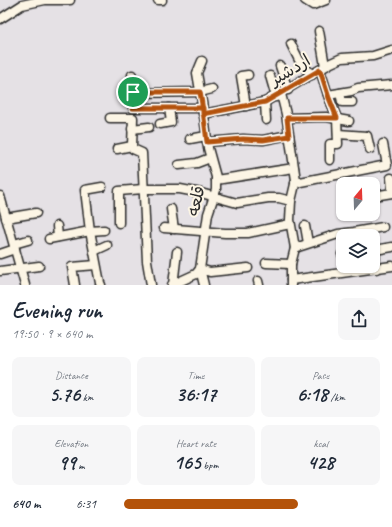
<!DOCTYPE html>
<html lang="en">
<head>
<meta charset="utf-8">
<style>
  :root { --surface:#fff; --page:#f6f6f7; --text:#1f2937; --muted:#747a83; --accent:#b45309 }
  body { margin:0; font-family:Caveat,"Playpen Sans Arabic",sans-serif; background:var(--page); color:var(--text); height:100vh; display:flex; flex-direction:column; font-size:15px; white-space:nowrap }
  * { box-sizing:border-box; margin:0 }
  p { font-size:13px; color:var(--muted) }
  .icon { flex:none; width:22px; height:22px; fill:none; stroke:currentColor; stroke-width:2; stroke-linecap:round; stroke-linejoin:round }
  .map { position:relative; height:285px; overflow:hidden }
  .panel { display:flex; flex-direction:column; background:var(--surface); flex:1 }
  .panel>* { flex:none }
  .needle { width:26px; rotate:19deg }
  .tools { position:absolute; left:336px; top:177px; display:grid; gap:8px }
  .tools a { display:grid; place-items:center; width:44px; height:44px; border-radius:8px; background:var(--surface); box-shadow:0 1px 3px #0004; font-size:20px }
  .pin { position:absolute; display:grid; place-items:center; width:34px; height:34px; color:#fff; margin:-17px; border:2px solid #fff; border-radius:50%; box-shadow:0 1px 4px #0007 }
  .round { display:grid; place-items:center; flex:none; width:42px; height:42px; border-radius:8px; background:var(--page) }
  .head { display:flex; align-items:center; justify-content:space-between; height:68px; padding:0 12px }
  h1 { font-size:22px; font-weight:600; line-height:30px }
  .stats { display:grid; grid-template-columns:repeat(3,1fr); gap:6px; height:68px; padding:4px 12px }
  .stats div { display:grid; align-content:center; border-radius:8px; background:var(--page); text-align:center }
  .stats b { font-size:20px; font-weight:600 }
  .stats small { font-size:11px; font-weight:400 }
  .stats p { font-size:11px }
  ul { padding:0 12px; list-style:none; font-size:13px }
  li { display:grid; grid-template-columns:64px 48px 1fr; align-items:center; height:30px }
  li i { height:10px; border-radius:5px; background:var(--accent) }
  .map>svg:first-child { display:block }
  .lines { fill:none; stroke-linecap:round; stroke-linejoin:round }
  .minor-casing { stroke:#2b2b2b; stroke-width:11 }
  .minor { stroke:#fcf5e5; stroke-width:8 }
  .route-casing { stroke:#fff; stroke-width:8 }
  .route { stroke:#b45309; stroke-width:5 }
  .labels { text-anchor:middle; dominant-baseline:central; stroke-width:4; stroke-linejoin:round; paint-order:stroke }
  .street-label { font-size:17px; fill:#2b2b2b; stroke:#fcf5e5 }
</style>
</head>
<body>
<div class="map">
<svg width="392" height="285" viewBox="0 0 392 285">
  <rect width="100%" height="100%" fill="#e5e1e5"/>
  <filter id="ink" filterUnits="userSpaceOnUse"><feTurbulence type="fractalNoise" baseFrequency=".025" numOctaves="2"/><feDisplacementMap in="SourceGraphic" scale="8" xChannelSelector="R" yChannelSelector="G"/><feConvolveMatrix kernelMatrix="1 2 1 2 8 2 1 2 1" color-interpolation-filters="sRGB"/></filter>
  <g filter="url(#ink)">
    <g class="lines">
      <defs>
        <g id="minor">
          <path d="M158,0H162"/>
          <path d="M305,0L313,5L326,0"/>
          <path d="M0,19L22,5L45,0H70"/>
          <path d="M319,31L325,66"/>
          <path d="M291,44L300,62L312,75"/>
          <path d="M280,66L288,90"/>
          <path d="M320,70L329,98L337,118L338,144H330V160"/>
          <path d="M132,75L133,108H203"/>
          <path d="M270,76L276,97"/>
          <path d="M133,93L200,92L212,89"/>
          <path d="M340,93L342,102H352"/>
          <path d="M281,94L286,114L296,180L291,201L290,220L295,248L291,264V285"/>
          <path d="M328,95L351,91L358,88L392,85"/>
          <path d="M265,102L266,120"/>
          <path d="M246,106L241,76L248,75"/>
          <path d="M203,114L265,102L331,63L342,58L373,56L392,50"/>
          <path d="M110,118H133L132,146L133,149L142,153L147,261L151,285"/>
          <path d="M287,118L326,117L349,121"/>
          <path d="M160,124L171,122L169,108"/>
          <path d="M132,129L149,127"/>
          <path d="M338,134L367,136L370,149"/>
          <path d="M190,139L206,136"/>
          <path d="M207,142L243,139L263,140L289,135"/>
          <path d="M117,149L132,146"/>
          <path d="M179,165L197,163L210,158"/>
          <path d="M391,178L392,188"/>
          <path d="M216,180L294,168"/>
          <path d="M295,183L387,165L383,144"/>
          <path d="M373,194L374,196L392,193"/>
          <path d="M0,196L25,285"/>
          <path d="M171,209L174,229"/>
          <path d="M6,218L36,213"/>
          <path d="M119,223V191L143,189H180L201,193L237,203L268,198H279L291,201"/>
          <path d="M57,226L58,237"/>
          <path d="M305,226L308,243"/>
          <path d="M164,228L225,233H248L290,224"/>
          <path d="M49,239L90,231L104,230"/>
          <path d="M14,244L28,240"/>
          <path d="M295,248L338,234L354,232L383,227"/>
          <path d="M94,251L107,245"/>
          <path d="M0,254L15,249"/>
          <path d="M342,254H343"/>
          <path d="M266,263L291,264"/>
          <path d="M376,269L375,250L392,247"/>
          <path d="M0,271L39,266"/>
          <path d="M291,280L392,266"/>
          <path d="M258,281L259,285"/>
          <path d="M75,285L72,267L96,265"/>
          <path d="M101,285L100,283L90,231L85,190L102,187"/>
          <path d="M172,285L196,274L200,269L208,214L216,190V177L208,148L203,108L197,73L202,61"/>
          <path d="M173,285L177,252"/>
          <path d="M204,285L200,269L210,272L248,268"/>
        </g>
      </defs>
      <use href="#minor" class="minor-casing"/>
      <use href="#minor" class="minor"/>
    </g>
  </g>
  <g class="lines" filter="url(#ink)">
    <defs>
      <path id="route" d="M133,92H200C203,109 205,125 207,142L243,139L263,140L289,136L287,118H337L329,98L320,70L265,102L203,114V108H133V92"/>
    </defs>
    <use href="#route" class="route-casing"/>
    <use href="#route" class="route"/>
  </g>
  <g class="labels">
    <g class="street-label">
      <text transform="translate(290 70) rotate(-31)">اردشیر</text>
      <text transform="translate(196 201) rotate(-77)">قلعه</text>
    </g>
  </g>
</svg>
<div class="tools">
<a><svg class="needle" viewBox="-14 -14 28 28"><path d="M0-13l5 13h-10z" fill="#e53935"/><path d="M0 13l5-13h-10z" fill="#747a83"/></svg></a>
<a><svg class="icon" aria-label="layers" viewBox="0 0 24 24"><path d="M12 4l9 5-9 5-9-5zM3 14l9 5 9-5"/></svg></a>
</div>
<div class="pin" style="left:133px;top:92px;background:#1e9e55"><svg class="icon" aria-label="arrive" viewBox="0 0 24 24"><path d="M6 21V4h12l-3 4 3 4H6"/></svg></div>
</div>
<section class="panel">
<div class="head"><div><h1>Evening run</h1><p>19:50 · 9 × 640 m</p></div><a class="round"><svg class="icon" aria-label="share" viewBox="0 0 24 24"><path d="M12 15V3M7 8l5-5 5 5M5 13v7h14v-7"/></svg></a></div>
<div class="stats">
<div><p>Distance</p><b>5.76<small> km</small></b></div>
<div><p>Time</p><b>36:17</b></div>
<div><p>Pace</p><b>6:18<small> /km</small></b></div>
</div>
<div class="stats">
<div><p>Elevation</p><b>99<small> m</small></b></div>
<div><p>Heart rate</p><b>165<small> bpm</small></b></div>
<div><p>kcal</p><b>428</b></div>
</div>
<ul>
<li><b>640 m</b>6:31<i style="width:68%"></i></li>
</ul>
</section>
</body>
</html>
